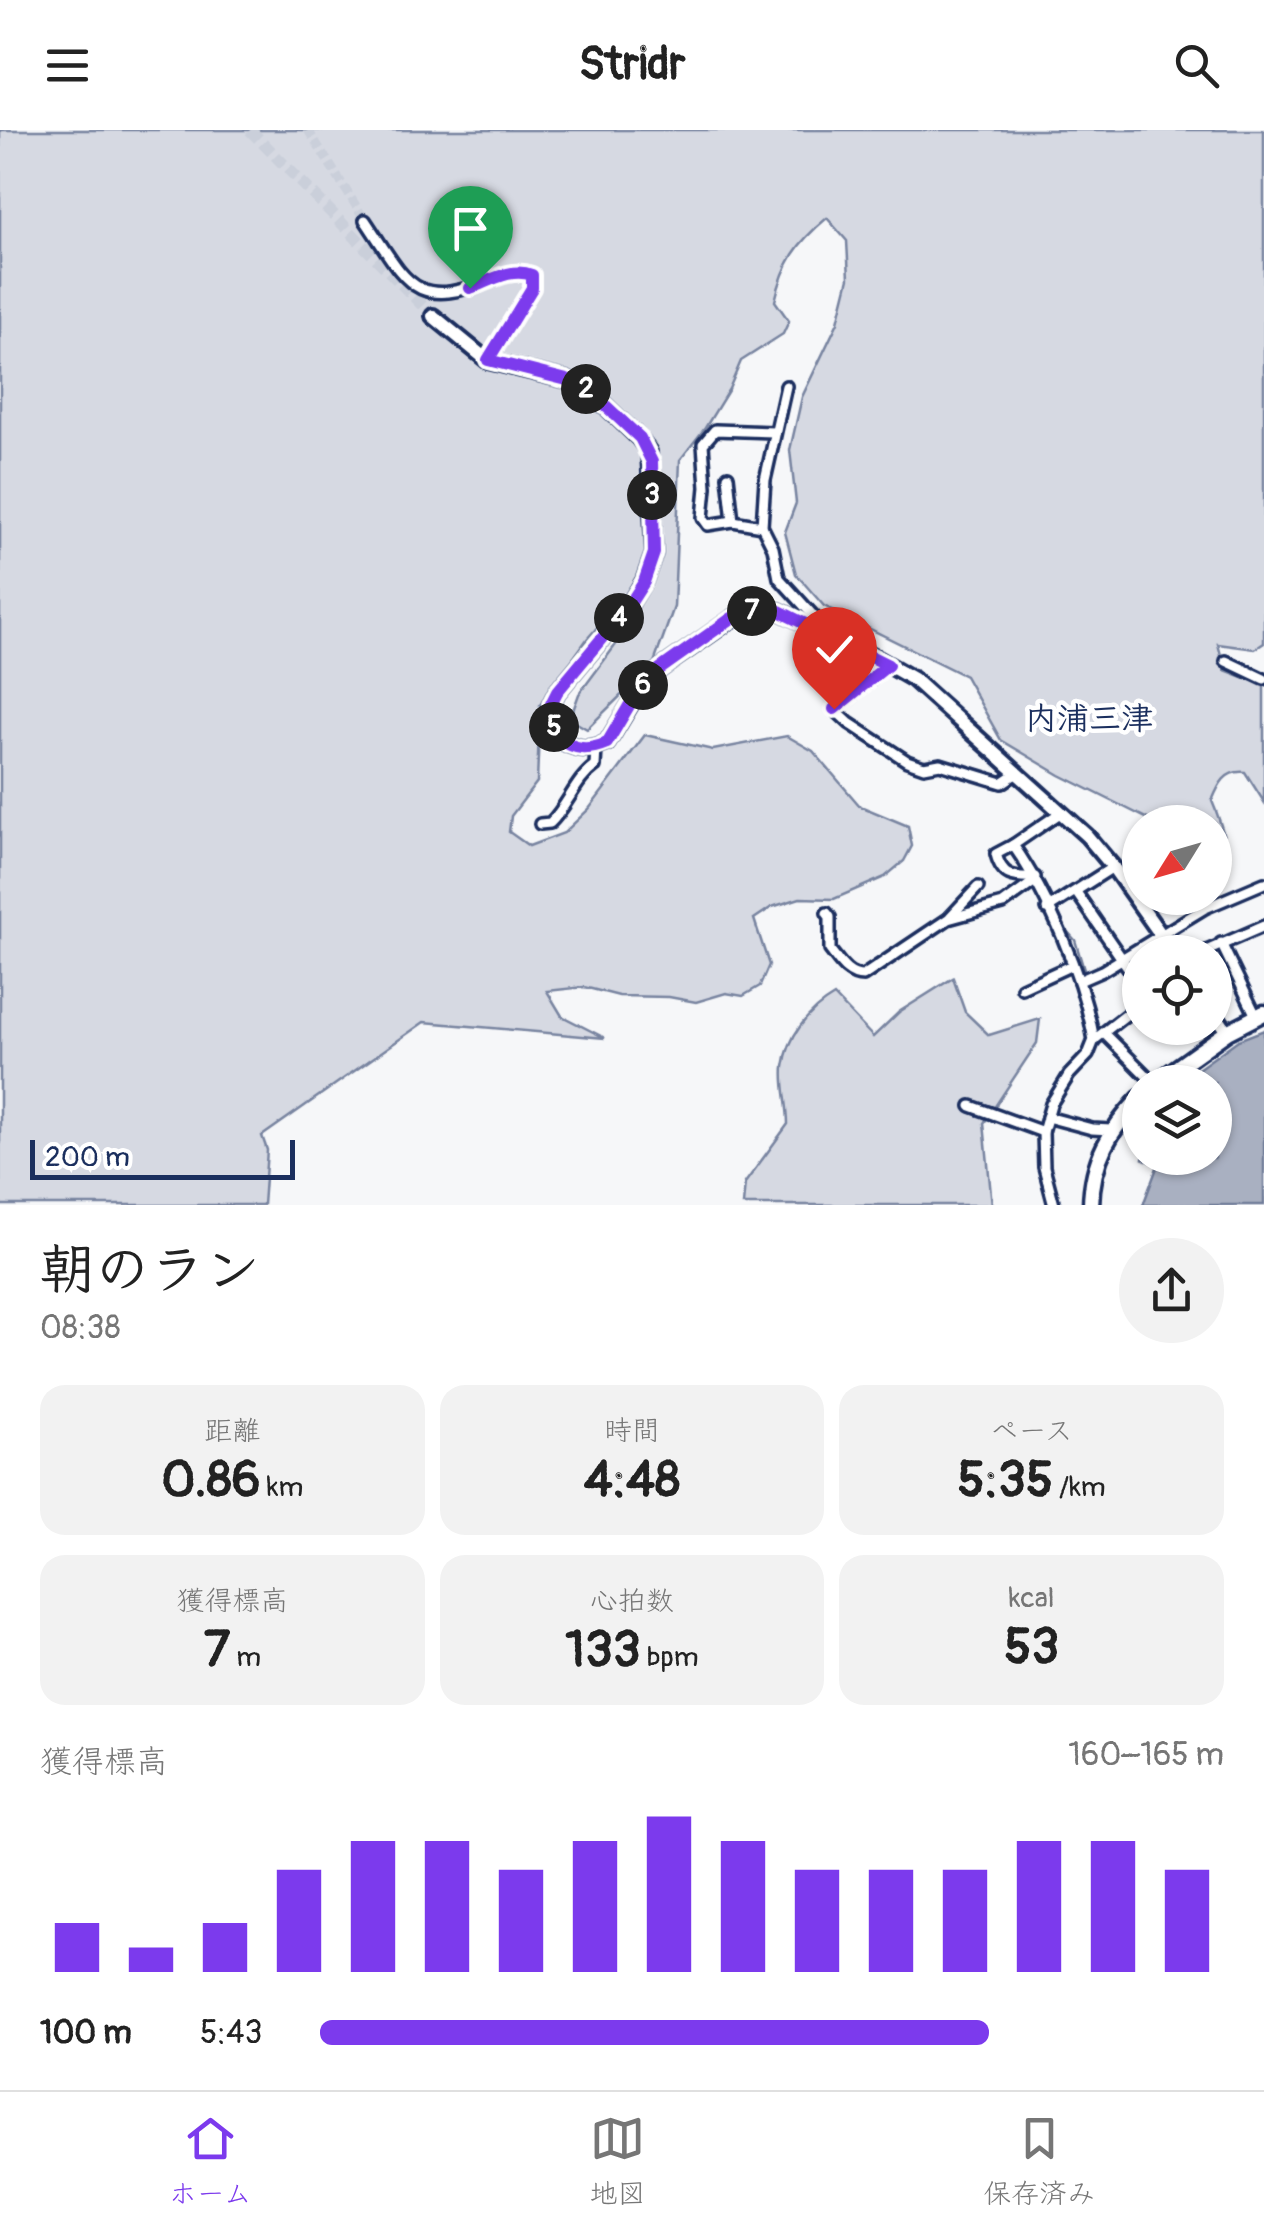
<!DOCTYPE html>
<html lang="ja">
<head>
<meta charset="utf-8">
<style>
  :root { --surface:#fff; --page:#f2f2f2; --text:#222; --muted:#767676; --line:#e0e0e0; --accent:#7c3aed }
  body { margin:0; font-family:Pangolin,"Klee One",sans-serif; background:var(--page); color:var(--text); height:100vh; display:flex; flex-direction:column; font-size:38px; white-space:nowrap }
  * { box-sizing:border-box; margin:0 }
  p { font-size:32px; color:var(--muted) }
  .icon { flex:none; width:55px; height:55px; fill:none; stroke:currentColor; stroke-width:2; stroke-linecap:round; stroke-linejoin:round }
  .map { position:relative; height:1075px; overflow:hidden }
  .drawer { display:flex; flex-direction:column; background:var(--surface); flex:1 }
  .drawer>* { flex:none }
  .needle { width:65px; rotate:233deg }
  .buttons { position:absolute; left:1122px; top:675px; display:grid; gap:20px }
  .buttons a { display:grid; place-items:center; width:110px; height:110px; border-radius:50%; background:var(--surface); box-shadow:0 2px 8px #0004; font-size:50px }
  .scale { position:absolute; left:30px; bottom:25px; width:265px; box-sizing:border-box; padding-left:10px; border:5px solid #1b2f5e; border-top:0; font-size:28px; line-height:35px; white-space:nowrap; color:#1b2f5e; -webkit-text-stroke:8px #fff; paint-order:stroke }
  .pin { position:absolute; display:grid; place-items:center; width:85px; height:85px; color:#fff; margin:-102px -42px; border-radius:50% 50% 50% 0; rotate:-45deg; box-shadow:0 0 10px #0007 }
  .pin .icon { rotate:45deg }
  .km { position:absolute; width:50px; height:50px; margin:-25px; border-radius:50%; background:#222; color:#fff; font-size:28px; line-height:50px; text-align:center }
  .round { display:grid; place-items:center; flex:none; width:105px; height:105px; border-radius:52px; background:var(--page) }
  .summary { display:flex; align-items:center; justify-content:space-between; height:170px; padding:0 40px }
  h1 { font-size:55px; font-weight:700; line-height:75px }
  .metrics { display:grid; grid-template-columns:repeat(3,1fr); gap:15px; height:170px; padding:10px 40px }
  .metrics div { display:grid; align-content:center; border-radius:25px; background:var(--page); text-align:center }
  .metrics b { font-size:50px; font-weight:700 }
  .metrics small { font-size:28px; font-weight:400 }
  .metrics p { font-size:28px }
  .chart { height:280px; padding:20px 40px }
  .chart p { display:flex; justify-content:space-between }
  .chart svg { width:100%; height:180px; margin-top:10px; stroke:var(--accent); stroke-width:6 }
  ul { padding:0 40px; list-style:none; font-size:32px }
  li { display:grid; grid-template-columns:160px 120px 1fr; align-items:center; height:75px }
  li i { height:25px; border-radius:12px; background:var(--accent) }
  header { display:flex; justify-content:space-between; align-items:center; height:130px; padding:0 40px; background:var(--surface); font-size:45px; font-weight:700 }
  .dock { display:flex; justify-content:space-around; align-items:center; height:140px; border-top:2px solid var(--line); background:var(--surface); font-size:28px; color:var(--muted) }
  .dock a { display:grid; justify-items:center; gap:5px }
  .dock .current { color:var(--accent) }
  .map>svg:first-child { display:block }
  .green { fill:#d6d9e2; stroke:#7884a0; stroke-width:2.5 }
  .water { fill:#a9b0c1; stroke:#707c99; stroke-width:2.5 }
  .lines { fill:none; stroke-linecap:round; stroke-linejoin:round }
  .stream { stroke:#707c99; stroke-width:2.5 }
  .street-tunnel { stroke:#cacfda; stroke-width:9; stroke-dasharray:9 4.5; stroke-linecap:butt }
  .secondary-tunnel { stroke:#cacfda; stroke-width:12; stroke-dasharray:12 6; stroke-linecap:butt }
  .street-casing { stroke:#1b2f5e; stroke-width:16 }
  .secondary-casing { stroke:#1b2f5e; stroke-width:20 }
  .primary-casing { stroke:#1b2f5e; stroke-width:21 }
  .street { stroke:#fff; stroke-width:9 }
  .secondary { stroke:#fff; stroke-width:12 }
  .primary { stroke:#fff; stroke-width:14 }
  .route-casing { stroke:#fff; stroke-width:20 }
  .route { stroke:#7c3aed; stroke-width:12 }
  .labels { text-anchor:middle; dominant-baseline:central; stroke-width:9; stroke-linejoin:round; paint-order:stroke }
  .quarter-label { font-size:32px; font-weight:bold; fill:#1b2f5e; stroke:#fff }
</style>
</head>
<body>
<header><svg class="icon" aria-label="menu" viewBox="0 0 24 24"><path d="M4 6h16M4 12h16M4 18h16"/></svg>Stridr<svg class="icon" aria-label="search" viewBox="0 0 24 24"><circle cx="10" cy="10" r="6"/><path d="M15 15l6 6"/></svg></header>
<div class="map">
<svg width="1264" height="1075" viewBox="0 0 1264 1075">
  <rect width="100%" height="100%" fill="#f6f7f9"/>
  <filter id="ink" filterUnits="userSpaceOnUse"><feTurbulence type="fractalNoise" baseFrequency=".01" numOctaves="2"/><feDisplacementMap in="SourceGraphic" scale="20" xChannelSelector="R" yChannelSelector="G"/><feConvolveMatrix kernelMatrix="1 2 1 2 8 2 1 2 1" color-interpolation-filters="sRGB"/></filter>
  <g filter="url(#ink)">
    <g class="green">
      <path d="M0,0H1264V513L1255,519L1218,514L1225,540L1264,555V672L1245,642C1225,640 1219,654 1212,671C1222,695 1229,715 1223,741L1215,744V692H1154L1060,645L1001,610L965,546L824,476L796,444L785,402L796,373L790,320L802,267L838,192L849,148L847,111L827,88C797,113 784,132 775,171L789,191L783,204L741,231L729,259L705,298L680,330L674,477L654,533L587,599L570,589L579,564L638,485L627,463L587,509L540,575L537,652L511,686L509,702L529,716L564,703L589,679L645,605L713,620L787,606L813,621L860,676L908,696L912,716L904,731L885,747L834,769L800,768L772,777L754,789L769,835L760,856L743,866L726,863L696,872L669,867L619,866L584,857L547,861L562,886L605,908L424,892L262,1006L267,1020L263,1075H0Z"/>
      <path d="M953,848L965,882L989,905L1040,889L1037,913L984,993L992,1075H743L745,1053L788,994C788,975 782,954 784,937C788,906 808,881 834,866L873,907L899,882Z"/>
    </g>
    <path class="water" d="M1264,900V1075H1143L1158,1035L1142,1028H1215V952H1180L1238,910Z"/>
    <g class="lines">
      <g class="stream">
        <path d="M1060,793L1075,810L1085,843"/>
        <path d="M1086,851L1098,902"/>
        <path d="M1102,909L1143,952"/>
      </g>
      <path class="street-tunnel" d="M308,0L365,90"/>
      <path class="secondary-tunnel" d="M250,0L433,186"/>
      <defs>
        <g id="street">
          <path d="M365,90C408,154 413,181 494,149C508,144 518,140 532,145V158L488,231"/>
          <path d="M786,256L765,350L762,396L773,418L779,448L829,503"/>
          <path d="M728,346L733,391"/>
          <path d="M762,396L733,391L708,395L703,388L706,357L703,314L715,300L774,302"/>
          <path d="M1226,531L1264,549"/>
          <path d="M888,535L834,579L849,593L907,631L924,637L940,634L1002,653L1017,643"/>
          <path d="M1060,683L1013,715C1049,766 1083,848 1094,910"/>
          <path d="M540,694L550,693C568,676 575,650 595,636L596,618"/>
          <path d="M1013,715L996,724C1002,747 1013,748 1035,747"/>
          <path d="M1076,762L1140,855"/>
          <path d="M1047,779L1113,737"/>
          <path d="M827,783L830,787V820C839,831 847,846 863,846L948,789L1003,774L1035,751"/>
          <path d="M950,787L978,757"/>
          <path d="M1221,813L1256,886"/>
          <path d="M1204,822L1264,796"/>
          <path d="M1079,851L1102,841L1205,778L1264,753"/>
          <path d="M1022,858L1072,835"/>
          <path d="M1104,903L1153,952"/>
          <path d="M971,976L1043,1002"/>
          <path d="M1047,987L1092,999L1111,1000"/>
          <path d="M1054,1075L1044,1037L1043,1002L1051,974L1069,945L1088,925L1094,910L1140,874"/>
        </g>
        <g id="secondary">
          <path d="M433,186L488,231L567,250L592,263L639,308L649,322L654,423L644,451L628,477L557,562L551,574L558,608C575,620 588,621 607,613L636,565L660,539L733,488L760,480L779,481L864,521L913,549L1087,706L1113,737L1173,822"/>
          <path d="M1215,884L1227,902"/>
        </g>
        <g id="primary">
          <path d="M1157,952L1227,902L1264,883"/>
          <path d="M1091,1075C1092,1029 1110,1000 1140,968"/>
        </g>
      </defs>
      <use href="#street" class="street-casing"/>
      <use href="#secondary" class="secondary-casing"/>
      <use href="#primary" class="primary-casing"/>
      <use href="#street" class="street"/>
      <use href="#secondary" class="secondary"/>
      <use href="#primary" class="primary"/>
    </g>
  </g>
  <g class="lines" filter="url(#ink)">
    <defs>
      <path id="route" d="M470,158C490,151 511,137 532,145V158L488,230L567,250L592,263L640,308L652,332L654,423L644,452L628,477L557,562L551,574L558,608C575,620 588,621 607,613L636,564L660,539L732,488L760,480L779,481L888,535L834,579"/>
    </defs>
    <use href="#route" class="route-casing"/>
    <use href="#route" class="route"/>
  </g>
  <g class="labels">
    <g class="quarter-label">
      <text x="1089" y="589">内浦三津</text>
    </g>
  </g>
</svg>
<div class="buttons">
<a><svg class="needle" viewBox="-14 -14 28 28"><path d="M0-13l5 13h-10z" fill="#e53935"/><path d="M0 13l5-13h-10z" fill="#767676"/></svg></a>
<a><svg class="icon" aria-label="locate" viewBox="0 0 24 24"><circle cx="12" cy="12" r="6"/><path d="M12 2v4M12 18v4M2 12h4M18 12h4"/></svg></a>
<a><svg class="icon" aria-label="layers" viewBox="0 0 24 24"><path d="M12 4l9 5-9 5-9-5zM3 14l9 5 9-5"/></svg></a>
</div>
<div class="scale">200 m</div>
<div class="pin" style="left:470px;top:158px;background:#1e9e55"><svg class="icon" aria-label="arrive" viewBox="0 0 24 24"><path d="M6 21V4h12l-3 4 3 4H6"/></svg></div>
<div class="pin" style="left:834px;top:579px;background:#d93025"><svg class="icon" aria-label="check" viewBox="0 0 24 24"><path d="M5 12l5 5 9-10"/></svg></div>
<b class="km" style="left:586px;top:259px">2</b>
<b class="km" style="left:652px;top:365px">3</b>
<b class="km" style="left:619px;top:488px">4</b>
<b class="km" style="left:554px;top:597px">5</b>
<b class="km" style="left:643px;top:555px">6</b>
<b class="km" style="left:752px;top:481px">7</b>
</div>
<section class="drawer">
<div class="summary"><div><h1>朝のラン</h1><p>08:38</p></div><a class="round"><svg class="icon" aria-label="share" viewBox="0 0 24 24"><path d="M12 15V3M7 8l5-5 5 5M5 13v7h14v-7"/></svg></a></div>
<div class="metrics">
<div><p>距離</p><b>0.86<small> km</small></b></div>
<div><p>時間</p><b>4:48</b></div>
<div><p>ペース</p><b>5:35<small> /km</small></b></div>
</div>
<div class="metrics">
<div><p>獲得標高</p><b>7<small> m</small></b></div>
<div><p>心拍数</p><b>133<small> bpm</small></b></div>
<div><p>kcal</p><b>53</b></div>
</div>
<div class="chart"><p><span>獲得標高</span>160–165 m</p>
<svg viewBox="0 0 160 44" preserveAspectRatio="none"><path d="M5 44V32M15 44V38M25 44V32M35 44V19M45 44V12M55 44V12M65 44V19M75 44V12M85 44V6M95 44V12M105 44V19M115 44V19M125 44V19M135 44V12M145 44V12M155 44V19"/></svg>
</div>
<ul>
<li><b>100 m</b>5:43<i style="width:74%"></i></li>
</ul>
</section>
<nav class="dock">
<a class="current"><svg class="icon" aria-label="home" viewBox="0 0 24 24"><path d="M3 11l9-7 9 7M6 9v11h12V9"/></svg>ホーム</a>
<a><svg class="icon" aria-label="map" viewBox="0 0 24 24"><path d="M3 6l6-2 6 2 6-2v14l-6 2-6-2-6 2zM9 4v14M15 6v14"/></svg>地図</a>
<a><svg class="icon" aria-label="saved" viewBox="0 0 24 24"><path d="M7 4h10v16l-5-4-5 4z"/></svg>保存済み</a>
</nav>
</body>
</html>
